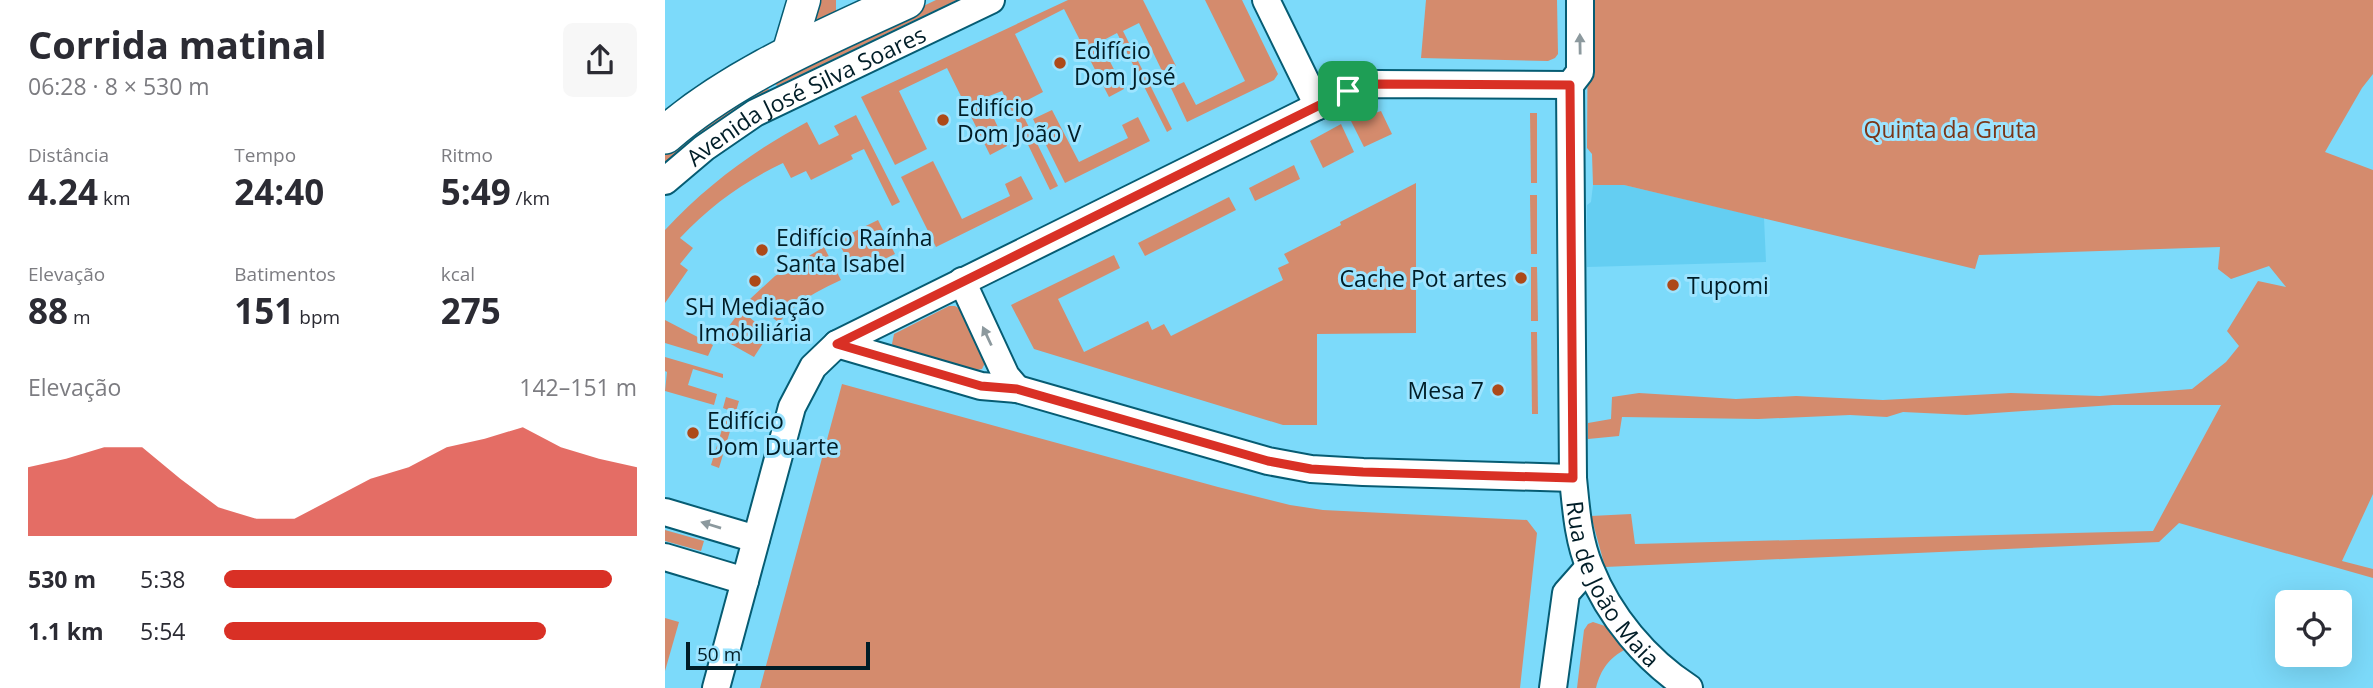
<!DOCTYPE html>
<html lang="pt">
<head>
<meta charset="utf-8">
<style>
  :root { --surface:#fff; --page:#f7f7f7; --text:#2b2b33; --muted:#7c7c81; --accent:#d93025 }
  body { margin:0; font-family:"Open Sans",sans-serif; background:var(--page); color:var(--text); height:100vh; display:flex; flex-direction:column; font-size:26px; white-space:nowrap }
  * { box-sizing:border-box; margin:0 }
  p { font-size:23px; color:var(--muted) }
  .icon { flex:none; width:38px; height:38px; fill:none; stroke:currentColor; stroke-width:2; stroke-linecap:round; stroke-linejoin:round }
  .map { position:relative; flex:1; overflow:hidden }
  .panel { display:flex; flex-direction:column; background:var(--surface); width:665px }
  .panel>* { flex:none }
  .controls { position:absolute; left:1610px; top:590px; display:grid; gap:14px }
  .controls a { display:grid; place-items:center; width:77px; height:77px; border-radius:10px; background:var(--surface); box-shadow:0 7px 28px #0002; font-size:35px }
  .scale { position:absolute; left:21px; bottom:18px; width:184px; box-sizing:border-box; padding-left:7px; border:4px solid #001d27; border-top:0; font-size:19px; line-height:24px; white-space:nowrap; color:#001d27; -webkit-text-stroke:5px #9de4ff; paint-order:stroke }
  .pin { position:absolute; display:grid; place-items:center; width:60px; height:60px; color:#fff; margin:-30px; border-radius:14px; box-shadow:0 4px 10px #0006 }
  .round { display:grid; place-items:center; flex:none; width:74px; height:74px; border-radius:10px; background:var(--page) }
  .overview { display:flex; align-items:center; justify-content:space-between; height:119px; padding:0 28px }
  h1 { font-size:38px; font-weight:700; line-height:52px }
  .figures { display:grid; grid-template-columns:repeat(3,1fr); gap:10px; height:119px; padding:7px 28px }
  .figures div { display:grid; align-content:center }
  .figures b { font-size:35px; font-weight:700 }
  .figures small { font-size:19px; font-weight:400 }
  .figures p { font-size:19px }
  .chart { height:196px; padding:14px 28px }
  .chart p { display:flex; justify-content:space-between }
  .chart svg { width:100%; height:126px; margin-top:7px; fill:var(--accent); opacity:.7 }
  ul { padding:0 28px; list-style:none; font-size:23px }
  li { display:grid; grid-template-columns:112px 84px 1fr; align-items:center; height:52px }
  li i { height:18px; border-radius:9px; background:var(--accent) }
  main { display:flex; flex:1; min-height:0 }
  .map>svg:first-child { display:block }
  .built { fill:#64cef2 }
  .green { fill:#d48b6d }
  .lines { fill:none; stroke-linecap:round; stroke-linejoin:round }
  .minor-casing { stroke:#065c73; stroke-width:30 }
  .tertiary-casing { stroke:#065c73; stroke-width:35 }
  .secondary-casing { stroke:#065c73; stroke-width:40 }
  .minor { stroke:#fff; stroke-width:26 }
  .tertiary { stroke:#fff; stroke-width:32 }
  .secondary { stroke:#fff; stroke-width:37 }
  .oneway { fill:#8c999e }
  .route-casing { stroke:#fff; stroke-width:14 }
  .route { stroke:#d93025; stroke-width:9 }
  .poi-dot { fill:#ad4918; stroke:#9de4ff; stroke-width:2.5 }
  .labels { text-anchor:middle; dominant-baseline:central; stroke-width:6; stroke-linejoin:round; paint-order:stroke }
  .poi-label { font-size:23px; fill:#001d27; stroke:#9de4ff; text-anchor:start }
  .street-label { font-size:23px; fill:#001d27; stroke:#9de4ff }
  .park-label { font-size:23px; fill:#7b3617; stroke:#9de4ff }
</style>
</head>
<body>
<main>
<section class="panel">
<div class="overview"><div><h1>Corrida matinal</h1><p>06:28 · 8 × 530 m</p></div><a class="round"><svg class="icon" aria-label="share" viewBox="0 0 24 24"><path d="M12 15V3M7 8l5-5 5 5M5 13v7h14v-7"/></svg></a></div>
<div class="figures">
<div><p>Distância</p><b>4.24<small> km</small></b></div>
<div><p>Tempo</p><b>24:40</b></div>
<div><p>Ritmo</p><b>5:49<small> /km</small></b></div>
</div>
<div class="figures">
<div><p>Elevação</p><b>88<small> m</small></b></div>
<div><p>Batimentos</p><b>151<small> bpm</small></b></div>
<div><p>kcal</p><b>275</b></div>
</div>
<div class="chart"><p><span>Elevação</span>142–151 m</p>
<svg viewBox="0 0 160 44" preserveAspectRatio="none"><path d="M0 44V20L10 17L20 13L30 13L40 24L50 34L60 38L70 38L80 31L90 24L100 20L110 13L120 10L130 6L140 13L150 17L160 20V44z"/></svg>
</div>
<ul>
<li><b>530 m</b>5:38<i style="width:94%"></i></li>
<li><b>1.1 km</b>5:54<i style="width:78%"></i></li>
</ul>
</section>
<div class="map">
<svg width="1708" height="688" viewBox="0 0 1708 688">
  <rect width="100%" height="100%" fill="#7cdafa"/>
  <path class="built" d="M928,185H959L1099,218L1101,262L922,267V205L926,202Z"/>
  <g class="green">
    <path d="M145,0H171V14L135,36Z"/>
    <path d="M271,0H292L112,86L107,78Z"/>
    <path d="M403,0H478L511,66L497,71L474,23L458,31L507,129L502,132L452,33L435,42L459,89L444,97L399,9L350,34L378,92L353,105L393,186L385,190L337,91L319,98L342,146L325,155L282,68L234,91L262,149L230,165L196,97Z"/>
    <path d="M540,0H577L613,74L609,80L522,122L506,88L519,82L531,105L580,81Z"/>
    <path d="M761,0H892L893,54L890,58L883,61L756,58Z"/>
    <path d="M923,0H1708V74L1697,88L1660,152L1708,170V494L1677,561L1708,569V578L1514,523L1494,542L940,567L926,516L966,514L970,544L1488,531L1556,405H1448L1301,415L1238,412L1222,417L1185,415L1093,419L957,417L954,436L923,439V423L946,419L947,397L974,393L1071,399L1131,396L1218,400L1346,393L1435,396L1527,389L1561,362L1574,346L1562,331L1593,281L1621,287L1604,266L1566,279L1553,269L1555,247L1314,255L1310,269L959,185H928L927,154L922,148Z"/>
    <path d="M100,82L104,90L61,117L0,164V151Z"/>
    <path d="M387,110L414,162L463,138L457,125L473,117L485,141L400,183L368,119Z"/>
    <path d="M716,111L727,134L699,147L686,121Z"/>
    <path d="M865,113H872V183H866Z"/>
    <path d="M191,115L235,202L227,206L199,149L186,155L188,159L146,180L141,171L126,178L118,163C78,182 45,206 15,238L28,248L15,264L23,270L0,303V230C42,185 88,151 142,122L154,145L174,135L169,126Z"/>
    <path d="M676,124L689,152L658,168L645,141Z"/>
    <path d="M268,161L297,219L345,196L340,184L356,176L368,199L271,247L236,177Z"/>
    <path d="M629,165L635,179L590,201L584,188Z"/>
    <path d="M751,183V333L652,334V425H618L369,349L346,305L449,255L455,268L393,299L419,352L483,321L487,330L499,324L506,336L618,280L613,268L624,263L619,254L676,225L675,222Z"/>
    <path d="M865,195H872V254H866Z"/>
    <path d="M564,197L571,210L480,256L473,243Z"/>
    <path d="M213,220L230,254L190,273L172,240Z"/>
    <path d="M159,247L176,280C154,290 129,303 114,323L85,299L110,276Z"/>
    <path d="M866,267H872L873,321H866Z"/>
    <path d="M284,306H290L295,309L320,355L319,365L317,369L307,371L230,348L227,344L229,334Z"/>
    <path d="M76,310L104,334L89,357L55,338Z"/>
    <path d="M0,320L48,345L43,356L0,343Z"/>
    <path d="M866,332H872L873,414H867Z"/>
    <path d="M0,357L58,374V378L28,369L23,385L52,394L49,405L0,391L2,372L0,371Z"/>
    <path d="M177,384L553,487L625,505L658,510L862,520L872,533L855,688H95Z"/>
    <path d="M61,397L74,401L54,468L46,465L63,410L58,408Z"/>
    <path d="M0,530L39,541L36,551L0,541Z"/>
    <path d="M0,618L14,622L0,671Z"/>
    <path d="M928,622L946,628L961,649C944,658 936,669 931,688H912L919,630L923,624Z"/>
  </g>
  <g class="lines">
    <defs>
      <g id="minor">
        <path d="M601,0L653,106"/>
        <path id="s1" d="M915,0V72L905,85L908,478C911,508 913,540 925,568C944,616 981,660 1024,688"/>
        <path id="s2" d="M0,181L39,148L90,113L326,0"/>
        <path d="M297,281L341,376L352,389"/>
        <path d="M172,344L316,386L352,389L603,461L646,469L698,472L908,478"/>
        <path d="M0,512L91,539"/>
        <path d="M0,557L80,581"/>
        <path d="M51,688L127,407L148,367L172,344L683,91L711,84L905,85"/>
        <path d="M888,688L901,593L924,567"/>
      </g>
      <path id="tertiary" d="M122,57L139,0"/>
      <path id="secondary" d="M0,135C69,75 159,38 241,0"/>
    </defs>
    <use href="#minor" class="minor-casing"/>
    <use href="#tertiary" class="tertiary-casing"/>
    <use href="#secondary" class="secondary-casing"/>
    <use href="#minor" class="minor"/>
    <use href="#tertiary" class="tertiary"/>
    <use href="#secondary" class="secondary"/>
  </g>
  <defs><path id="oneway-solid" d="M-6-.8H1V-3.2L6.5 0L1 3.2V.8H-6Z" transform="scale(1.75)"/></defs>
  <g class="oneway">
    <use href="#oneway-solid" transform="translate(915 44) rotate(-91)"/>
    <use href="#oneway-solid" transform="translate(322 336) rotate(-115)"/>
    <use href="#oneway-solid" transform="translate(46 525) rotate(-163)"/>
  </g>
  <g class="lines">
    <defs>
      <path id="route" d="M711,84L905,85L908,478L698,472L646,469L603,461L352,389L316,386L172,344L683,91Z"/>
    </defs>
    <use href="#route" class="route-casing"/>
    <use href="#route" class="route"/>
  </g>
  <g class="poi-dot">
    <circle cx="395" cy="63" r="7"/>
    <circle cx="278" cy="120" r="7"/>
    <circle cx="97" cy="250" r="7"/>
    <circle cx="856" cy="278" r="7"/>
    <circle cx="90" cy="281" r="7"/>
    <circle cx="1008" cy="285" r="7"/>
    <circle cx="833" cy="390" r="7"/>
    <circle cx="28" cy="433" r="7"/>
  </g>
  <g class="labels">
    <g class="poi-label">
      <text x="409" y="50">Edifício<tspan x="409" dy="26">Dom José</tspan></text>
      <text x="292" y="107">Edifício<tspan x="292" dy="26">Dom João V</tspan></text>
      <text x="111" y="237">Edifício Raínha<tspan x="111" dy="26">Santa Isabel</tspan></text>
      <text x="842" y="278" text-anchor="end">Cache Pot artes</text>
      <text x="1022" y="285">Tupomi</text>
      <text x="90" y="306" text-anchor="middle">SH Mediação<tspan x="90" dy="26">Imobiliária</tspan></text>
      <text x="819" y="390" text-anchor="end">Mesa 7</text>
      <text x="42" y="420">Edifício<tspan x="42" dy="26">Dom Duarte</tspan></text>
    </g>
    <g class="street-label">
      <text stroke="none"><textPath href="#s2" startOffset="166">Avenida José Silva Soares</textPath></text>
      <text stroke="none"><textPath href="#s1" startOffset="597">Rua de João Maia</textPath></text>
    </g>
    <g class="park-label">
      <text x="1285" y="129">Quinta da Gruta</text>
    </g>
  </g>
</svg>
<div class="controls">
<a><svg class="icon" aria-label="locate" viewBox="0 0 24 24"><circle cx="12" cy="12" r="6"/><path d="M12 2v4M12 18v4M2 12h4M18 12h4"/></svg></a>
</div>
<div class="scale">50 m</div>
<div class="pin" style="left:683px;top:91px;background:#1e9e55"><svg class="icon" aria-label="arrive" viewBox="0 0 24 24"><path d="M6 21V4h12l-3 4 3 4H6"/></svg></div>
</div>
</main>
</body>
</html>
